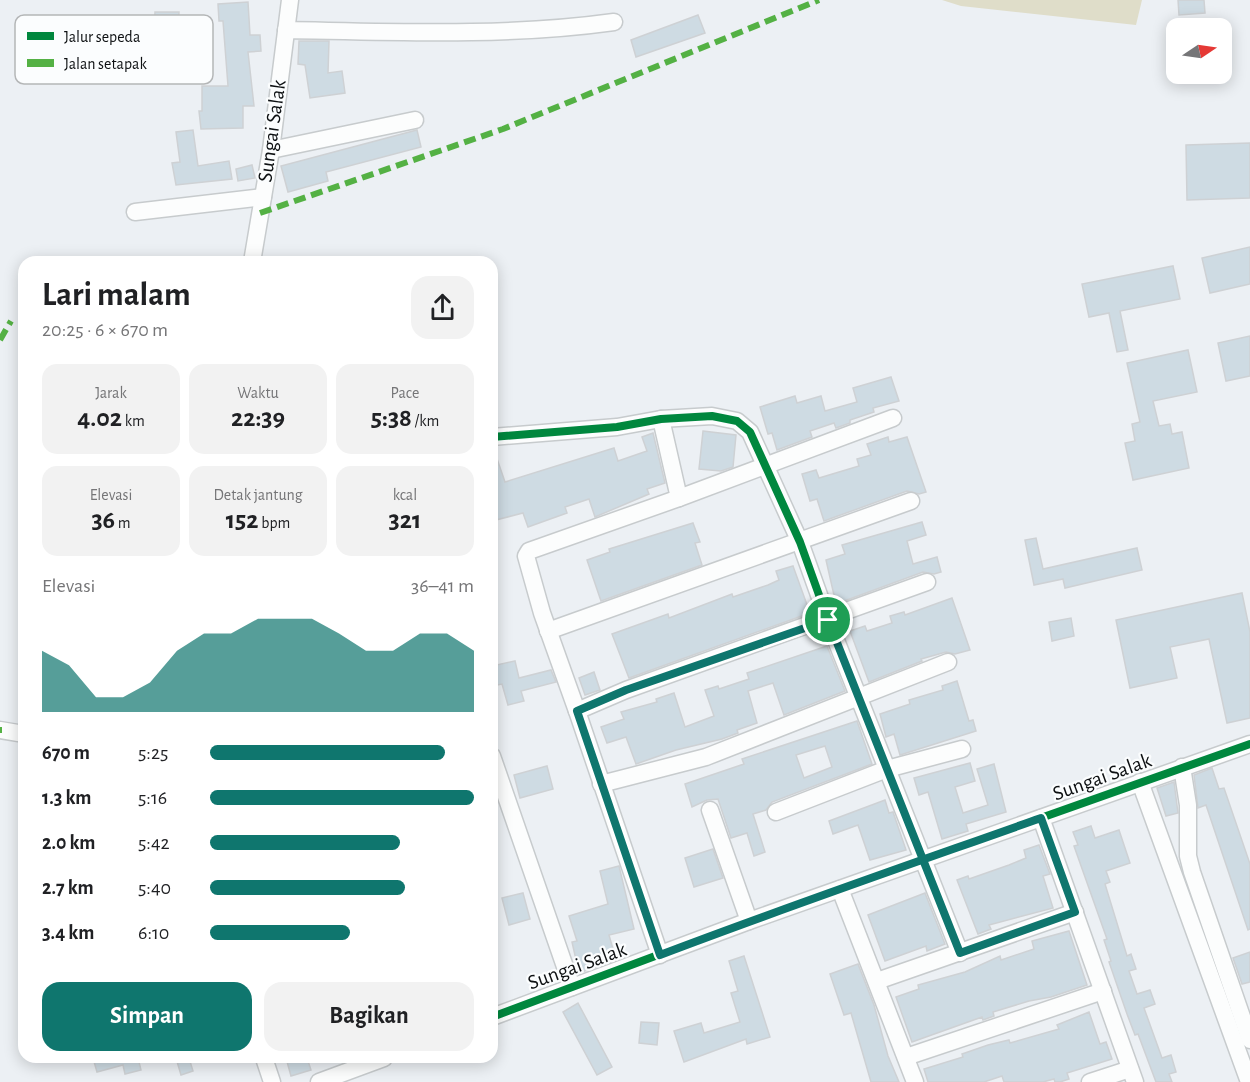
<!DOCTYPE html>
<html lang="id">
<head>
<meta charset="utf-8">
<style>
  :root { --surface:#fff; --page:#f2f2f2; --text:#202124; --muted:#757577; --accent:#0f766e }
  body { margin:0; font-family:"Alegreya Sans",sans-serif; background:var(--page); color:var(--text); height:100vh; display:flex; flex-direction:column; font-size:22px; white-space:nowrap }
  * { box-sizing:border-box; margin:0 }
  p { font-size:20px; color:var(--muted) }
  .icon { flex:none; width:33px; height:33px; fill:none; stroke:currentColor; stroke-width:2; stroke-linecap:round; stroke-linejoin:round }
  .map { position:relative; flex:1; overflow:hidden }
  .panel { position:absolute; left:18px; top:256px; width:480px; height:807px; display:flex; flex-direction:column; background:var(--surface); border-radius:18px; box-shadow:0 3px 15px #0003 }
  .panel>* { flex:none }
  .needle { width:39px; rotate:77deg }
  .tools { position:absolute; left:1166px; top:18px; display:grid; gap:12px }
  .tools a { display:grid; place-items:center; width:66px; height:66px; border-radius:12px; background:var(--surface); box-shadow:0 3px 15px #0003; font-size:30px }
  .pin { position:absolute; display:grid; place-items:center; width:51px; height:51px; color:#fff; margin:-26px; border:3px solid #fff; border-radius:50%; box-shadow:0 2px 6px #0007 }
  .round { display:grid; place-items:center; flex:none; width:63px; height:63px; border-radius:18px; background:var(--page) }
  .summary { display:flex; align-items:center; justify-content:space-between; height:102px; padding:0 24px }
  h1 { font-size:33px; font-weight:700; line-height:45px }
  .figures { display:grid; grid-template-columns:repeat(3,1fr); gap:9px; height:102px; padding:6px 24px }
  .figures div { display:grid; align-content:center; border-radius:15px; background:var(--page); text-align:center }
  .figures b { font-size:26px; font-weight:700 }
  .figures small { font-size:16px; font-weight:400 }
  .figures p { font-size:16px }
  .chart { height:168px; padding:12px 24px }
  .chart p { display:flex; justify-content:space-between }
  .chart svg { width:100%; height:108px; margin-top:6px; fill:var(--accent); opacity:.7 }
  .button { display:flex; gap:12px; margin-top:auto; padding:12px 24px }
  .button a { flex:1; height:69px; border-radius:18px; background:var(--accent); color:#fff; font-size:24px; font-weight:700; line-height:69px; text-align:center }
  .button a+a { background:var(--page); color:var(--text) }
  ul { padding:0 24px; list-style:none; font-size:20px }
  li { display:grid; grid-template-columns:96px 72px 1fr; align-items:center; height:45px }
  li i { height:15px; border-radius:8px; background:var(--accent) }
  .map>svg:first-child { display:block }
  .green { fill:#dfddc9 }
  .building { fill:#cedbe3; stroke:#ced1d4; stroke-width:1.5; fill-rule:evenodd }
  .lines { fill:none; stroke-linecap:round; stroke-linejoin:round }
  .minor-casing { stroke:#c7cbcd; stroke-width:19 }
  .minor { stroke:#fcfdfd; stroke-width:16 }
  .quiet { stroke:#54b144; stroke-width:6; stroke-dasharray:12 6; stroke-linecap:butt }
  .cycleway-casing { stroke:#fbfdfe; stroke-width:11 }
  .cycleway { stroke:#00873e; stroke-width:8 }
  .route-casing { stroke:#fff; stroke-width:12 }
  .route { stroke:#0f766e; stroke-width:8 }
  .labels { text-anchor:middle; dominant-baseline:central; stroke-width:4.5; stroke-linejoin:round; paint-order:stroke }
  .street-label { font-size:21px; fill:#0d1012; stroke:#fbfdfe }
  .key { fill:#fbfdfe; stroke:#b4b6b7; stroke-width:1.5 }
  .key-label { font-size:16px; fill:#0d1012 }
</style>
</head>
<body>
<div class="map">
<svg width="1250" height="1082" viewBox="0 0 1250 1082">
  <rect width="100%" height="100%" fill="#ecf0f4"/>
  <path class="green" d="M942,0H1142L1136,25L961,6Z"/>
  <g class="building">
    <path d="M1178,0H1204L1205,13L1179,15Z"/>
    <path d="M248,2L250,35H260L261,51L248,52L254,106H243V128L201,129L199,111H202V86H228L223,21H219L218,4Z"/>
    <path d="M155,12H179L178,32H154Z"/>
    <path d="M698,15L705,33L636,57L631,40Z"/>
    <path d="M299,41H329L328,73L342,71L345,93L310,98L305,65L298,64Z"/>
    <path d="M193,130L198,166L229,161L232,179L176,185L172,163L180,162L176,132Z"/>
    <path d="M417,130L421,147L326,172L328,181L288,192L281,166Z"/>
    <path d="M1250,143V198L1187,200L1186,145Z"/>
    <path d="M252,165L255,178L238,181L236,169Z"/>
    <path d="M1250,247V284L1210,293L1202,258Z"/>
    <path d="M1173,266L1180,299L1120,311L1128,350L1117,352L1109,313L1089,317L1082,284Z"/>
    <path d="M1250,336V376L1226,381L1218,343Z"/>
    <path d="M1188,350L1197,392L1153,401L1159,426L1170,424L1172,434L1182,432L1189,468L1133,480L1125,443L1135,441L1132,424L1140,422L1127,363Z"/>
    <path d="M891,377L899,401L873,408L874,412L850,420V423L836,428L834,423L810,431L812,437L777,450L772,433L768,434L760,407L795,396L797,403L821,396L825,411L857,402L853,388Z"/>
    <path d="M703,431L736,435L733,467L721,471L699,469Z"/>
    <path d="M653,433L665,483L647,489L649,494L595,517L589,499L565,507L567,513L528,527L523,513L492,521V450H494L505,482L614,448L618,461L647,451L642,437Z"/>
    <path d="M888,437L889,442L907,437L926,492L919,494L907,491L824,521L817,499L810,501L802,474L816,470L819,478L859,466L857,459L871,455L867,444Z"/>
    <path d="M922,522L926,535L907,541L913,564L937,557L941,572L934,574L923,572L836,604L826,560L845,554L842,545Z"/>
    <path d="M693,523L700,542L695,543L702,565L601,601L587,560L610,552L609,549Z"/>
    <path d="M1036,538L1043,569L1137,548L1142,570L1065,588L1063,579L1034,585L1025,540Z"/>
    <path d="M793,566L810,613L629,678L612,634L668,614L669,618L732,594L733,597L768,585L779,580L776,571Z"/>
    <path d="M1242,593L1250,632V718L1227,723L1209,639L1170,647L1177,678L1130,688L1116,620Z"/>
    <path d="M952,598L970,650L955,654L946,652L921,659L922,661L869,682L850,631L865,626L867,631L892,623L890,616L904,612L905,615Z"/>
    <path d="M1071,618L1074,636L1052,641L1049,622Z"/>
    <path d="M827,646L845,691L784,715L773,683L748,691L757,723L737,730L738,733L722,739L676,750L636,764L626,737L607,743L601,727L624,719L621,712L657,702L656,699L674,693L685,727L714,716L705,690L718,686L719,689L749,679L747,673Z"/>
    <path d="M515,661L519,678L551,670L556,682L521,691L524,701L508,705L502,684L492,686V666Z"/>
    <path d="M594,672L600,690L585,695L579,678Z"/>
    <path d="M957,681L969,721L973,720L976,731L900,755L894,734L886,737L880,714L910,704L909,700L943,690L942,686Z"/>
    <path d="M857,721L872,764L772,802L766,810L753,814L765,852L754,856L747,833L731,838L718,799L707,800L692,807L685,784L744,764L742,759ZM825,746L832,767L804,778L796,755Z"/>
    <path d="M970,763L975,781L955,787L963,813L988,805L977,769L994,764L1006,812L966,824L968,831L942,839L928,792L919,795L914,778Z"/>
    <path d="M547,766L553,789L520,798L514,775Z"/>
    <path d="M1212,768L1219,789L1224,788L1250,864V929L1248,930L1206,805L1198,808L1194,775Z"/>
    <path d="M1174,782L1178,813L1166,816L1157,788Z"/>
    <path d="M885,800L889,813L893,812L906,850L870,860L858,825L833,834L829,821Z"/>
    <path d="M1091,826L1095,838L1119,830L1130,863L1106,871L1110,882L1105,884L1127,956L1131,954L1136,969L1129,971L1137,994L1150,990L1155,1004L1144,1008L1162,1058L1171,1055L1176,1072L1169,1074L1172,1082H1156L1138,1034L1135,1035L1127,1014L1109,962L1111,961L1104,940L1107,939L1074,846L1078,845L1073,832Z"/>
    <path d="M1039,845L1050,874L1043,876L1053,908L989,925L991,929L978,934L957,880L968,876L969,879L1009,865L1026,858L1024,850Z"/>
    <path d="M713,849L723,878L694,887L685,858Z"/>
    <path d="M619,866L634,929L609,935L616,960L579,973L572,942L577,941L569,916L608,904L600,871Z"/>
    <path d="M523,893L530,919L509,925L502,898Z"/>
    <path d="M925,893L945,944L927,951L926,946L885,961L868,915Z"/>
    <path d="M1069,931L1087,985L1051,997L1029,1001L993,1012L994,1016L983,1020L982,1017L912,1042L896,997L919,989L918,985L965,972L1000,956L1001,960L1034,949L1032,941Z"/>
    <path d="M1250,952V982L1242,984L1233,958Z"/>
    <path d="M744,956L770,1037L747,1044L746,1039L684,1062L674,1031L701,1023L704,1033L740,1022L731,993L738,991L729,961Z"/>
    <path d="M858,964L874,1005L888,1056L899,1082H871L851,1013L844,1015L830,974Z"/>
    <path d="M578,1003L612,1067L597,1075L563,1012Z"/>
    <path d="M1089,1012L1100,1044L1106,1042L1112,1059L1067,1073L1069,1079L1060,1082H1055L1054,1079L1043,1082H1004L1002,1076L984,1082H928L924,1069L963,1057L962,1054L988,1045L1009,1040L1010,1043L1059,1029L1057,1025Z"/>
    <path d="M641,1022L659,1023L657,1045L639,1043Z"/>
    <path d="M93,1058H138L141,1070L125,1074L123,1065L97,1072Z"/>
    <path d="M176,1058H189L193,1071L181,1075Z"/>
    <path d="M286,1058H307L311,1070L291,1076Z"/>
  </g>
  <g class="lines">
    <defs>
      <g id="minor">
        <path d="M286,30C395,32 506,37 614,22"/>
        <path d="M271,150L415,120"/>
        <path d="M135,212L263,197"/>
        <path d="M252,262L271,150L290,0"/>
        <path d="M492,437L617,427L661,419L712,416L737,421L750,432L800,542L828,620L960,953"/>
        <path d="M679,498L893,418"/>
        <path d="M548,631L911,501"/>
        <path d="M577,711L542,613L526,556L529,551L679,498L661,419"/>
        <path d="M0,730L24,734"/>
        <path d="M492,756L572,987"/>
        <path d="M1182,767L1188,805V856L1192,872L1250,1040"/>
        <path d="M1140,782L1249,1082"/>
        <path d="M601,784L706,757L948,662"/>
        <path d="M710,810L749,921"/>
        <path d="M776,812L887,769L962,749"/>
        <path d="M1041,818L1135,1082"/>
        <path d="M840,889L915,1082"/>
        <path d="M660,955L577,711L626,690L927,582"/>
        <path d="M877,981L1075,912"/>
        <path d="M492,1017L749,921L1250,744"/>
        <path d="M906,1057L1103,991"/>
        <path d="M264,1058L272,1082"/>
        <path d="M319,1082L384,1058"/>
        <path d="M1090,1082L1130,1069"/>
      </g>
    </defs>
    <use href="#minor" class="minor-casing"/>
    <use href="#minor" class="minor"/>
    <g class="quiet">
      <path d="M260,213L503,129L819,0"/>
      <path d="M0,340L11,321"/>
      <path d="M0,730H2"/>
    </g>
    <defs>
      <g id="cycleway">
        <path d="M492,437L617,427L661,419L712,416L737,421L750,432L800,542L828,620L960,953"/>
        <path d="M492,1017L749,921L1250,744"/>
      </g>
    </defs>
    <use href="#cycleway" class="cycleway-casing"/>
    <use href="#cycleway" class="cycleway"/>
  </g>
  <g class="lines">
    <defs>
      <path id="route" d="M828,620L960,953L1075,912L1041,818C914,863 786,907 660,955L577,711L626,690L828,620"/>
    </defs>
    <use href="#route" class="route-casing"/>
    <use href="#route" class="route"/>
  </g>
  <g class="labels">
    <g class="street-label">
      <text transform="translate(272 131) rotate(-82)">Sungai Salak</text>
      <text transform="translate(1102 777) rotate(-20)">Sungai Salak</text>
      <text transform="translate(577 966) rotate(-20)">Sungai Salak</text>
    </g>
  </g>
  <rect x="15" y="15" width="198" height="69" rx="9" class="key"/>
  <rect x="27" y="32" width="27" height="8" fill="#00873e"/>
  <rect x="27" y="59" width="27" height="8" fill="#54b144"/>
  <g class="key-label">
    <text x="64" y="42">Jalur sepeda</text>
    <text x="64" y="69">Jalan setapak</text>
  </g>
</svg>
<div class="tools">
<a><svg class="needle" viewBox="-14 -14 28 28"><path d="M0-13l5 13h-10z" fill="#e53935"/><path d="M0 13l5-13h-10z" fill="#757577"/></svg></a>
</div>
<div class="pin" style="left:828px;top:620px;background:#1e9e55"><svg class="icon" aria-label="arrive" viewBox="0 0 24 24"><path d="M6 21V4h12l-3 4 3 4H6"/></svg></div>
<section class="panel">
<div class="summary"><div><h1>Lari malam</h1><p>20:25 · 6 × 670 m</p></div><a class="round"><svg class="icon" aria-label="share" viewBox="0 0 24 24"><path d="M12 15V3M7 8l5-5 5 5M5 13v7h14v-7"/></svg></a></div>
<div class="figures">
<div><p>Jarak</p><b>4.02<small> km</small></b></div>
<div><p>Waktu</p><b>22:39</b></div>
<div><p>Pace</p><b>5:38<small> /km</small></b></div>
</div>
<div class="figures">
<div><p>Elevasi</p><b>36<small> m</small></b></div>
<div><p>Detak jantung</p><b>152<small> bpm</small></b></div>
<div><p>kcal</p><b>321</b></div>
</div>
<div class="chart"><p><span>Elevasi</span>36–41 m</p>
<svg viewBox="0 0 160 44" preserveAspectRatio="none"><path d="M0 44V19L10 25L20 38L30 38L40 32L50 19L60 12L70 12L80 6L90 6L100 6L110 12L120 19L130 19L140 12L150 12L160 19V44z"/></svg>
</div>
<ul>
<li><b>670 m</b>5:25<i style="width:89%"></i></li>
<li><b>1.3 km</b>5:16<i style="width:100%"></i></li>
<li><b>2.0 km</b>5:42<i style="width:72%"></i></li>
<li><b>2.7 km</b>5:40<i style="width:74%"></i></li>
<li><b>3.4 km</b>6:10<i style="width:53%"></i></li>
</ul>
<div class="button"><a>Simpan</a><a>Bagikan</a></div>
</section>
</div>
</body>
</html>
